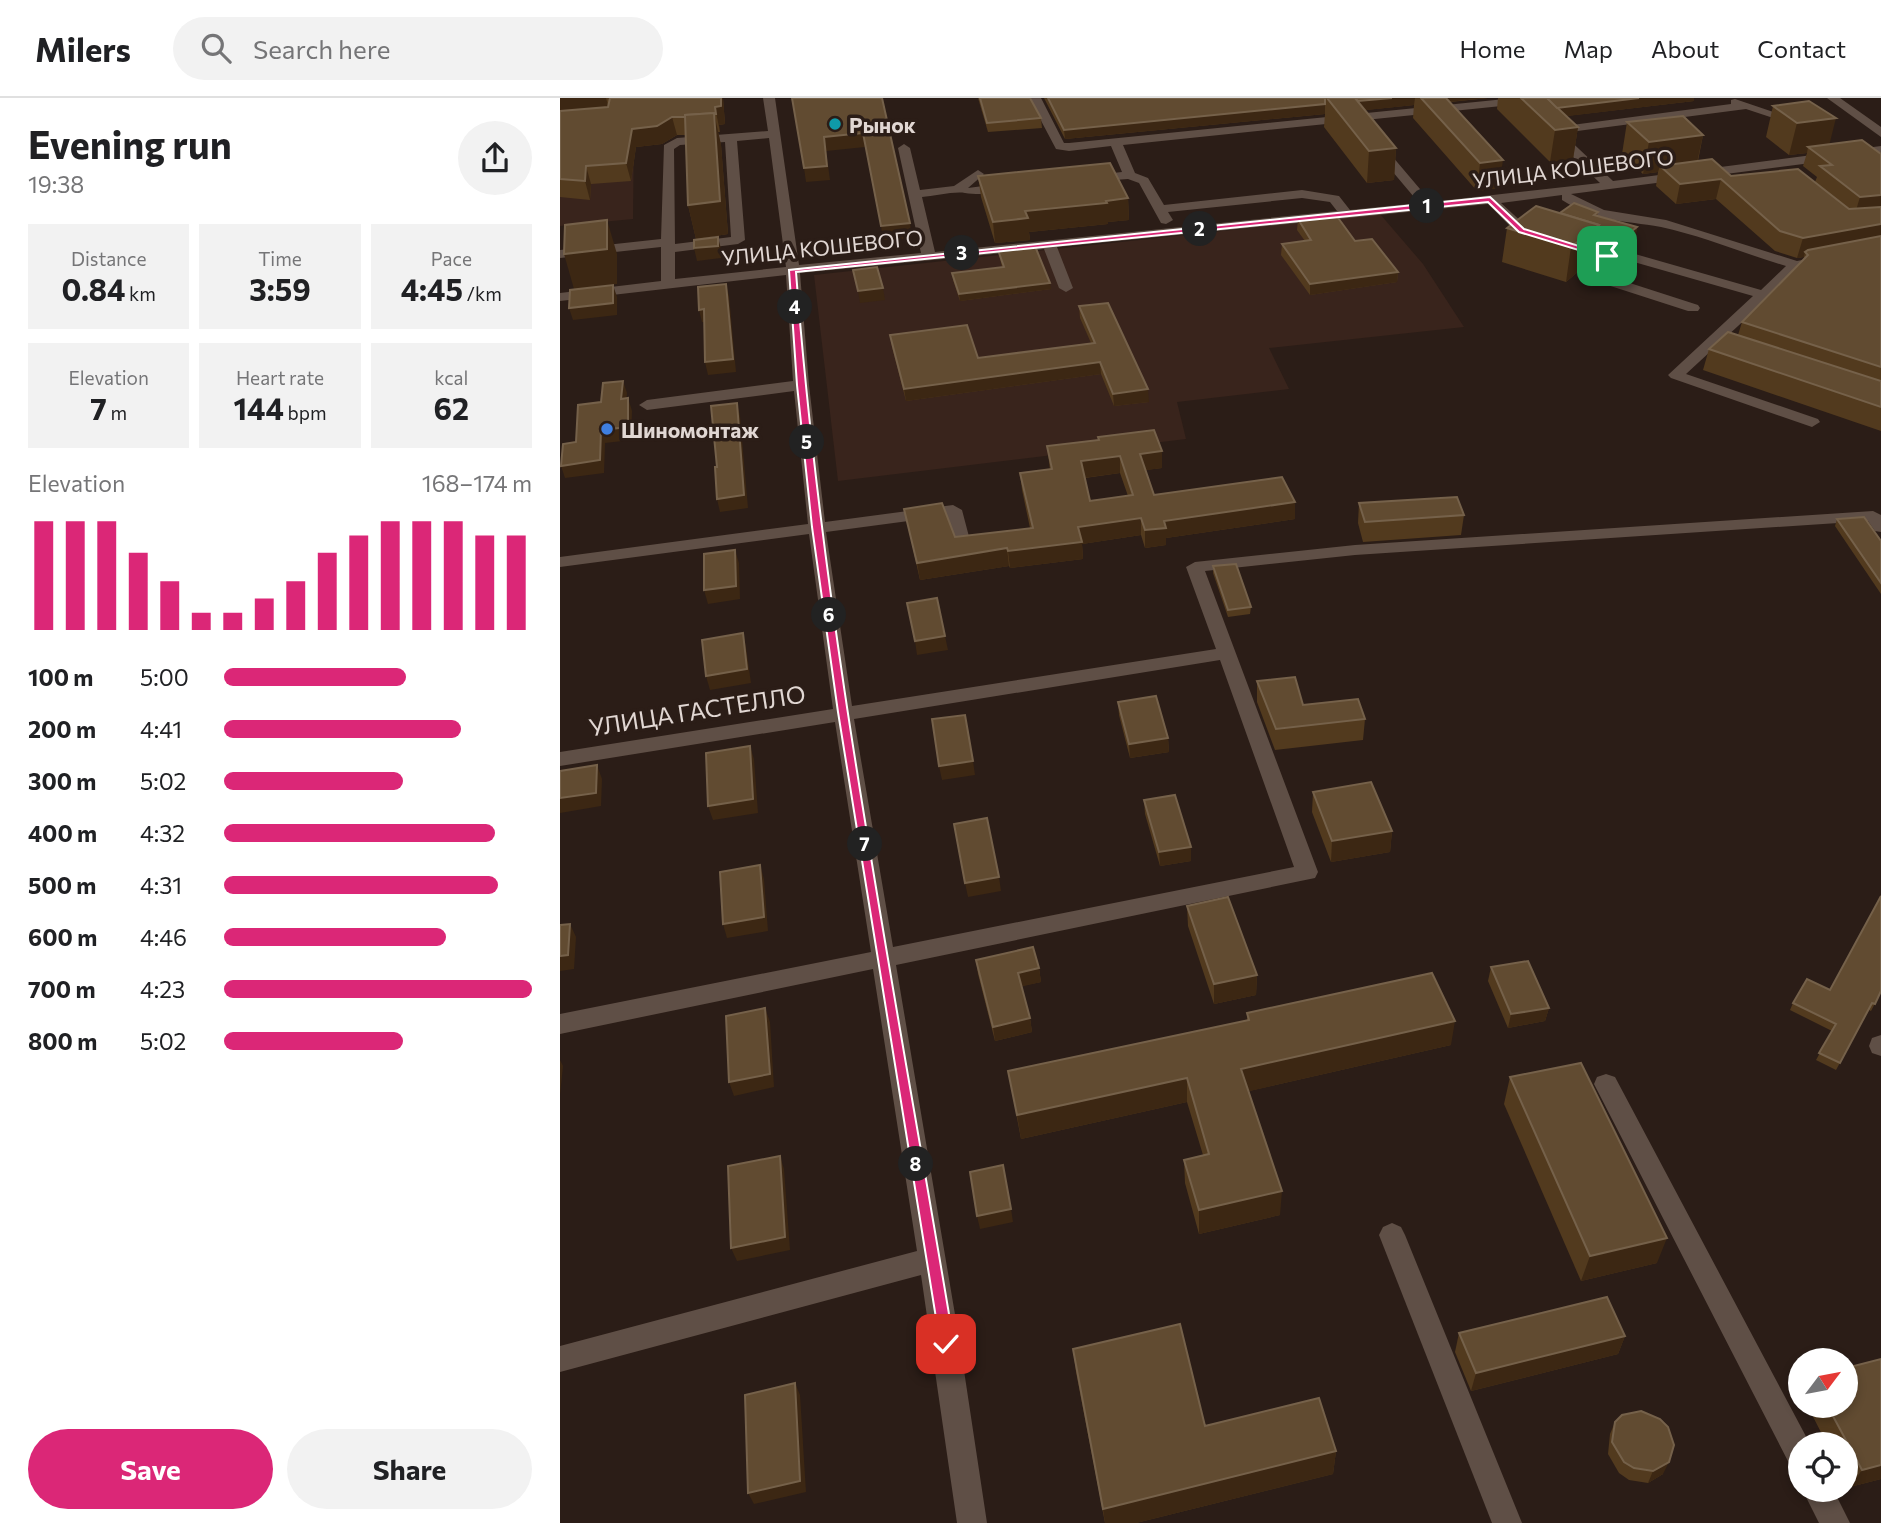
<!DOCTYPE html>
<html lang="en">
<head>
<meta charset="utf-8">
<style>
  :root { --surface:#fff; --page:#f2f2f2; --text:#202124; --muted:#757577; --line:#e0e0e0; --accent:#db2777 }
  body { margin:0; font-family:Commissioner,sans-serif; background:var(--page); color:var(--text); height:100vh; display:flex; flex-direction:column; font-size:26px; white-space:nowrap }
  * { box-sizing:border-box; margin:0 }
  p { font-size:23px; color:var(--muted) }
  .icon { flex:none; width:38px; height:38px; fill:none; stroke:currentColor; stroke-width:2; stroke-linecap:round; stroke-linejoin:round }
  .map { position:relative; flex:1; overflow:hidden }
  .details { display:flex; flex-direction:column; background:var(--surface); width:560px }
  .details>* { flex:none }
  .needle { width:46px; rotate:58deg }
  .buttons { position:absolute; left:1228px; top:1250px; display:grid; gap:14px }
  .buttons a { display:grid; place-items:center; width:70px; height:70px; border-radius:50%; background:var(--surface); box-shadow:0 4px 10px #0003; font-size:35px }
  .pin { position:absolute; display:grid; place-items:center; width:60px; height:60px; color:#fff; margin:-30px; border-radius:14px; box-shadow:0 4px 10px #0006 }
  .km { position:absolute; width:35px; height:35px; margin:-18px; border-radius:50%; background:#222; color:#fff; font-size:19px; line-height:35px; text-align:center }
  .round { display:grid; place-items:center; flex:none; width:74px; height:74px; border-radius:37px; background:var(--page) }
  .summary { display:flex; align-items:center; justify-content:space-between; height:119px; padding:0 28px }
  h1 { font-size:38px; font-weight:700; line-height:52px }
  .figures { display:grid; grid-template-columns:repeat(3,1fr); gap:10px; height:119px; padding:7px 28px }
  .figures div { display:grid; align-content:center; border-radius:0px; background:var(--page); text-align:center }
  .figures b { font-size:30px; font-weight:700 }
  .figures small { font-size:19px; font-weight:400 }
  .figures p { font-size:19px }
  .chart { height:196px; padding:14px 28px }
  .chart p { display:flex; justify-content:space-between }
  .chart svg { width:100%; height:126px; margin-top:7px; stroke:var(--accent); stroke-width:6 }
  .button { display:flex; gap:14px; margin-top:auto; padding:14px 28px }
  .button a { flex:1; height:80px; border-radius:42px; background:var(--accent); color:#fff; font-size:28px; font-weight:700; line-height:80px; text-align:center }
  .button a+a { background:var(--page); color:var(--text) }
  ul { padding:0 28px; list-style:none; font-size:23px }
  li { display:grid; grid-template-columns:112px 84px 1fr; align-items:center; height:52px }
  li i { height:18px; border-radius:9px; background:var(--accent) }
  header { display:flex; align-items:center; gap:42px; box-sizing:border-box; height:98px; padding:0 35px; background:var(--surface); border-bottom:2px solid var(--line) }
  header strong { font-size:33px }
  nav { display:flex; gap:38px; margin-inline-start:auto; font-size:24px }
  .search { width:490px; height:63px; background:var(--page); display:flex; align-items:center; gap:18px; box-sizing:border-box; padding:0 24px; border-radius:38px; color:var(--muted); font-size:26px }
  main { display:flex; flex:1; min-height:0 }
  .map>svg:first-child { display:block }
  .built { fill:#39241c }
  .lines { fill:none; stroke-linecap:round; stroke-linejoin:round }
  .minor { fill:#5f4f46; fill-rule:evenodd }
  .wall { fill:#523a1e; fill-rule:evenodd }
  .shaded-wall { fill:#3c2713 }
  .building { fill:#614b31; stroke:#75614a; stroke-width:2; fill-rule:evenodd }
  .route { fill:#db2777; stroke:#fff; stroke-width:2 }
  .culture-dot { fill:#0f9aa8; stroke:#2b1d17; stroke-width:2.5 }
  .shop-dot { fill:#3f7fe0; stroke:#2b1d17; stroke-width:2.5 }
  .labels { text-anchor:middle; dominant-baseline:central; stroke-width:7; stroke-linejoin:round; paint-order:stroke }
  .far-poi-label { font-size:21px; font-weight:bold; fill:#e1d7d3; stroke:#2b1d17; text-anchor:start }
  .far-street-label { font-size:21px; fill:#e1d7d3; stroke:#2b1d17 }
  .street-label { font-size:24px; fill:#e1d7d3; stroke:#2b1d17 }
</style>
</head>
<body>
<header>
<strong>Milers</strong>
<div class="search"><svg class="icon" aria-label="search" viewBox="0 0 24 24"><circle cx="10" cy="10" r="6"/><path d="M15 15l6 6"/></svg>Search here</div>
<nav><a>Home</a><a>Map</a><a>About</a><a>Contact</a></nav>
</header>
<main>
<section class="details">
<div class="summary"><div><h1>Evening run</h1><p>19:38</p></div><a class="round"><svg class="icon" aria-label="share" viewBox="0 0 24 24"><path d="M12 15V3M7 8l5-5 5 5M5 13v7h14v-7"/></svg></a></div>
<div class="figures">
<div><p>Distance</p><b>0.84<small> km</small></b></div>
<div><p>Time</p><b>3:59</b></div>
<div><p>Pace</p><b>4:45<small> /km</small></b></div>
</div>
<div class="figures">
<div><p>Elevation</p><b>7<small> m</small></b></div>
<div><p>Heart rate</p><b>144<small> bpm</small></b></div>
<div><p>kcal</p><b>62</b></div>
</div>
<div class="chart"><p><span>Elevation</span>168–174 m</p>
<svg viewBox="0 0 160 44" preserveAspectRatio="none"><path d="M5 44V6M15 44V6M25 44V6M35 44V17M45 44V27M55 44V38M65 44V38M75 44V33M85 44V27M95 44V17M105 44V11M115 44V6M125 44V6M135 44V6M145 44V11M155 44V11"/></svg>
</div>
<ul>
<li><b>100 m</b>5:00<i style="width:59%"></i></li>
<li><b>200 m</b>4:41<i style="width:77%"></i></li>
<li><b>300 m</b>5:02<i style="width:58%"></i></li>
<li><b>400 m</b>4:32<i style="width:88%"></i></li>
<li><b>500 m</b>4:31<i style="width:89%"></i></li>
<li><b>600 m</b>4:46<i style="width:72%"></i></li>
<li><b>700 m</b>4:23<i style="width:100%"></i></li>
<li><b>800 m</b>5:02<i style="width:58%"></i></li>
</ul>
<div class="button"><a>Save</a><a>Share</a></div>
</section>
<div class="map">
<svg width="1321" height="1425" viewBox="0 0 1321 1425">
  <rect width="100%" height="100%" fill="#2b1d17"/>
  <g class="built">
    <path d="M74,29L73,121L0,128V36Z"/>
    <path d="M820,116L863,166L904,229L709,250L729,291L617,304L626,341L278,383L254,177Z"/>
  </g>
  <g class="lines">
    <g class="minor">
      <path d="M203,0H215L239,167L361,155L338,50L344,46L350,50L360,92L394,88L418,72L424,76L408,90L446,85L452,89C442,97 417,97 405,95C395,93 374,98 362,99L375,154L777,113L770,104L742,100L608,114L613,122L606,126L601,125L579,85L568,81L526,84V78L562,74L551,48L509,53L496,51L469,0H481L504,45H509L955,0H995L989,3L563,47L575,75L588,80L604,107L742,92L779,98L790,112L859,105L811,48L817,44L821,45L871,104L1040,85L989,36V30L1171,6V2L1175,1L1243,24L1237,28L1186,11L1002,35L1053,83L1321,48V56L1011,96L1044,112L1106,122L1237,163L1321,147V155L1241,170L1126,276L1258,321L1260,324L1252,329L1111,280L1108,277L1193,198L1067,162H1052L1045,177L1138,207L1140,210L1138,213H1128L1032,182L1030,179L1039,160L1000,146L1007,142L1048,154H1068L1201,192L1226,168C1185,156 1143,138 1101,129C1063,122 1038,125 1002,102V97L941,105L967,129L983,137L976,141L957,135L928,106L497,149L513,190L506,194L499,190L484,151L240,175L249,287L265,424L393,407L402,412L412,450L409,454H397L386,418L266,434L292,608L656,551L626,469L635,464L795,447L1313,413L1321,417V434L1315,433L1308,423L795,457L645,473L758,774L755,780L336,867L400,1246L427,1425H397L361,1177L0,1274V1248L357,1153L313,871L0,936V916L311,854L275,624L0,668V654L273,611L249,436L0,469V459L248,426L234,293L87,312L79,307L87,302L233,283L226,177L0,203V195L101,183V149L0,160V152L101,141L104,47L117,40L208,33ZM209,40L226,169L115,181V154L178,146L185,142L177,43ZM165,44L171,139L115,146L114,51L120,47ZM660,562L734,769L333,849L294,621Z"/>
      <path d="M1267,0H1280L1321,29V39Z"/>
      <path d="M1321,937V958L1312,955L1309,948L1312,940Z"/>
      <path d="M1046,976L1055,979L1250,1346H1241V1374L1231,1369L1034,986L1037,979Z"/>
      <path d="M832,1125L841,1129L845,1137L962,1425H932L819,1137L823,1129Z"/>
      <path d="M1242,1391H1273L1290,1425H1259Z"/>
    </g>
  </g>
  <g class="wall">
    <path d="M0,0H163L165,26L159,27L160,34H158L161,47L168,136L136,141L128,107L126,37H117L102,46L76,49L71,83L31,86L30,102L0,99Z"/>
    <path d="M418,0H470L481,20L482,30L428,34Z"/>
    <path d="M484,0H928L890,4L939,90L917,93L853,20L854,7L805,12L836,50L834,82L807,85L764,29L765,16L505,41Z"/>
    <path d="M938,0H1134V3L1006,18L1018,29L1013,61L990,64L937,11Z"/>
    <path d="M1213,8L1269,46L1321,56V333L1143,272L1149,251L1178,237L1182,224L1243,163L1244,159L1237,160L1215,153L1156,101L1116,106L1096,88L1098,74L1083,76L1062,56L1067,24L1143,37L1138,63L1171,78L1255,84L1257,79L1243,68L1247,55L1229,57L1206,39Z"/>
    <path d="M418,78L568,100L569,122L548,124V126L469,134L470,142L435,145L421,99Z"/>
    <path d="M1038,114L1037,118L1077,129L1076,135L1056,151H1048L1035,147L1033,161L1006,184L942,164L947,130L1000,115Z"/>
    <path d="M738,121L795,143L838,174L837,184L750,197L721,157L722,146L745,143L737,132Z"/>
    <path d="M438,152L491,191L400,203L393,182L392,175L442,169Z"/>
    <path d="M519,208L589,304L554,308L541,276L346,303L332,249L330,237L418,260L531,245L520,220Z"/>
    <path d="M538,339L602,370L585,372L594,397L735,421L606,440V447L585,450L581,437L522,446L523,461L450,470L449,468L360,482L344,411L395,439L470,430L462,392L460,375L490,372L487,348L538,343ZM560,375L568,398L530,403L525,380Z"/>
    <path d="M799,405L904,417L901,437L803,444L798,425Z"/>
    <path d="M1277,421L1321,443V496L1275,428Z"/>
    <path d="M653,468L691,509L690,516L668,519L653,475Z"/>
    <path d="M697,583L743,607L805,621L803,642L715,652L697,604Z"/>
    <path d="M558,604L608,640L609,654L570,660L559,617Z"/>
    <path d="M753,694L832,733L830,754L771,764L752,714Z"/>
    <path d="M584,702L631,763L600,768L585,716Z"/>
    <path d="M627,808L697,877L696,897L654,906L628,828Z"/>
    <path d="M416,862L479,870L481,884L461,888L470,920L472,934L435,943L418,876Z"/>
    <path d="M931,869L989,910L985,923L948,930L928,883Z"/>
    <path d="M1270,892L1321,894L1311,913L1309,912L1276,972L1256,962L1272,933L1230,912L1233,905Z"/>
    <path d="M687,915L891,947L689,993L720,1117L639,1136L625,1085L624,1062L643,1057L627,1004L461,1041L448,973L687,923Z"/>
    <path d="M950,979L1097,1165L1021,1183L944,1006Z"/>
    <path d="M899,1235L1065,1238L1058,1256L911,1293L895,1254Z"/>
    <path d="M513,1251L645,1328L776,1353L773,1376L576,1425H545L516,1274Z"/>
    <path d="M1247,1307H1286L1321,1381L1290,1389L1286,1382V1346H1267Z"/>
    <path d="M1055,1324L1103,1376L1088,1385L1069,1382L1059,1375L1048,1356L1050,1336Z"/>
  </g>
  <g class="shaded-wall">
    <path d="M0,0H46L50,14L0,18Z"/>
    <path d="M161,0H163L165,26L159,27L160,34L155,9Z"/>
    <path d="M832,0H855L854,7L779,15L772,6Z"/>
    <path d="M861,0H928L867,6Z"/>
    <path d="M1079,0H1134V3L991,20L993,10Z"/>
    <path d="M765,6V16L505,41L504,32Z"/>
    <path d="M154,15L161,47L168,136L136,141L128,107Z"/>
    <path d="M112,19L117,37L102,46L76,49L71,83L66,65L72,31Z"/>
    <path d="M1276,20L1268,52L1248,49L1247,55L1229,57L1237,25Z"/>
    <path d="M1018,29L1013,61L990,64L995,32Z"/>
    <path d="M303,35L305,49L266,53L270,82L246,84L244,70L264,39Z"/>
    <path d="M1143,37L1136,69L1100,68L1098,74L1083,76L1089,44Z"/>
    <path d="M836,50L834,82L807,85L809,53Z"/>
    <path d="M943,62L939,90L917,93L920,65Z"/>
    <path d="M26,68L31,86L30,102L25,83Z"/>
    <path d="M1161,81L1156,101L1116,106L1120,86Z"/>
    <path d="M1321,97V116L1294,119L1300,99Z"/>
    <path d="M568,100L569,122L548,124V126L469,134L470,142L435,145L433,124L465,113Z"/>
    <path d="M47,122L57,156V186L14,191L4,156Z"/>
    <path d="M350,125L352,140L323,142L321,128Z"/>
    <path d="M1321,126V145L1248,157L1245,154L1244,159L1237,160L1243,140Z"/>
    <path d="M1039,127L1033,161L1006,184L1011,149Z"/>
    <path d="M1077,129L1076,135L1056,151L1057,145Z"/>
    <path d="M158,139L161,151V160L137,163L134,150Z"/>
    <path d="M838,174L837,184L750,197V186Z"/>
    <path d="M490,185L491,191L400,203L399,196Z"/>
    <path d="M166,186L169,198L176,274L148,277L145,264Z"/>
    <path d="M53,187L57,199V217L13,222L9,210Z"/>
    <path d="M323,190L325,202L300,205L298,193Z"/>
    <path d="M144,211L147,224H142L139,212Z"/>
    <path d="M540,264L541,276L346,303L344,291Z"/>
    <path d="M63,283L67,295L65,314L61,301Z"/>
    <path d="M588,291L589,304L554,308L553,296Z"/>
    <path d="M68,300L72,313L71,342L45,345L44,375L5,380L1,368L41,332Z"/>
    <path d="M177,305L180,318L188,410L160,414L157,401Z"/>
    <path d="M602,353V370L580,373V356Z"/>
    <path d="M560,358V375L523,380L521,363Z"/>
    <path d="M735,404V421L606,440V447L585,450V432L604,423Z"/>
    <path d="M581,420V437L522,446L523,461L450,470L448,453L518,429Z"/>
    <path d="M447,450L449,468L360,482L357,465Z"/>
    <path d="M175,452L179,465L180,501L148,506L144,492Z"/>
    <path d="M183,535L186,549L191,585L150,592L146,578Z"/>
    <path d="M385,538L388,552L357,557L355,543Z"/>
    <path d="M608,640L609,654L570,660L569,646Z"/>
    <path d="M190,648L194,661L198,715L153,722L148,708Z"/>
    <path d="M413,663L415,677L382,682L379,668Z"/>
    <path d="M37,667L42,681L41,708L0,715V700Z"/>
    <path d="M832,733L830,754L771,764L772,743Z"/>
    <path d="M631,749V763L600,768L599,754Z"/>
    <path d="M200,767L204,781L208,833L167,840L163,826Z"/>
    <path d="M439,779L441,793L408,799L405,785Z"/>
    <path d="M10,826L16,839L14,871L0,873V858Z"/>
    <path d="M479,870L481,884L460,889L458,875Z"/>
    <path d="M697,877L696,897L654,906V886Z"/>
    <path d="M205,910L210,924L214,989L174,998L169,984Z"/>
    <path d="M989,910L985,923L948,930L951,916Z"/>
    <path d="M470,920L472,934L435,943L433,929Z"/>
    <path d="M895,923L891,947L681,995V971Z"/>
    <path d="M0,962L3,968L0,997Z"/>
    <path d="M627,980V1004L461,1041L457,1017Z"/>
    <path d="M220,1058L224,1071L230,1152L177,1163L171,1150Z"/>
    <path d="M722,1093L720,1117L639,1136V1112Z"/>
    <path d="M451,1111L453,1124L420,1131L417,1118Z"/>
    <path d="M1107,1140L1097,1165L1021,1183L1030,1158Z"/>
    <path d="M1065,1238L1058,1256L911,1293L916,1275Z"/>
    <path d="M235,1285L240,1297L246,1394L194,1406L188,1395Z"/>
    <path d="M776,1353L773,1376L576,1425H545L543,1411Z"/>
    <path d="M1109,1364L1103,1376L1088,1385L1093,1373Z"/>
    <path d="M1321,1367V1381L1290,1389L1302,1372Z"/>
  </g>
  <g class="building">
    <path d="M50,0H161V8L155,9L156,16H154V15L125,17V19H112L97,28L72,31L66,65L26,68L25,83L0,81V13L48,9Z"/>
    <path d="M232,0H322L350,125L321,128L303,35L264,39L267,68L244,70Z"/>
    <path d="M420,0H470L481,20L427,25Z"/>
    <path d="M488,0H765V6L504,32Z"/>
    <path d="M767,0H795L836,50L809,53Z"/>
    <path d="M795,0H832L798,3Z"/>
    <path d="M861,0H886L943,62L920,65Z"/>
    <path d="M961,0H987L1018,29L995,32Z"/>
    <path d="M987,0H1079L997,10Z"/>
    <path d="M1249,3L1276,20L1237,25L1213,8Z"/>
    <path d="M154,15L160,103L128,107L125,17Z"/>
    <path d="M1123,18L1143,37L1089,44L1067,24Z"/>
    <path d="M1302,42L1321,56V97L1300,99L1260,68L1272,67L1248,49Z"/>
    <path d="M1152,61L1171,78L1238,71L1289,111L1321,109V126L1243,140L1220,133L1161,81L1120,86L1100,68Z"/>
    <path d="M550,65L568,100L546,103L547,105L465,113L468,120L433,124L418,78Z"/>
    <path d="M1014,105L1038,114L1034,117L1077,129L1057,145H1049L1036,141L1039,127L1000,115Z"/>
    <path d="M976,108L1039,127L1011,149L947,130Z"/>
    <path d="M776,117L795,143L812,141L838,174L750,186L722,146L751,142L738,121Z"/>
    <path d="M47,122V151L4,156L5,127Z"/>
    <path d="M1321,138V269L1182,224L1248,157L1245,154L1248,152Z"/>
    <path d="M158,139V148L134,150V142Z"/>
    <path d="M475,148L490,185L399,196L392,175L444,169L438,152Z"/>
    <path d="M317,169L323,190L298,193L293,172Z"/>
    <path d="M166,186L173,261L145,264L144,211L139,212L138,189Z"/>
    <path d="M53,187V205L9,210L10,192Z"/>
    <path d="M548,205L588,291L553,296L540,264L344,291L330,237L407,227L418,260L535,245L519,208Z"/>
    <path d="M1168,234L1321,283V309L1149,251Z"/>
    <path d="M63,283L61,301L68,300V329L41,332L40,362L1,368L3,346L16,344L18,307L41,304L43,285Z"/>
    <path d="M177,305L184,397L157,401L155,369H157L151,308Z"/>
    <path d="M594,332L602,353L580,356L594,397L722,379L735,404L604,423L606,430L585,432L581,420L518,429L522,444L448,453L447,450L357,465L344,411L382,405L395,439L473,430L460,375L492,371L487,348L539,342L538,339ZM560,358L573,397L530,403L521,363Z"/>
    <path d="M897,399L904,417L805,424L799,405Z"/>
    <path d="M1304,419L1321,443V485L1277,421Z"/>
    <path d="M175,452L176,488L144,492V456Z"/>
    <path d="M676,466L691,509L668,512L653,468Z"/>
    <path d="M377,500L385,538L355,543L347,505Z"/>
    <path d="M183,535L187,571L146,578L142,542Z"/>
    <path d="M735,579L743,607L798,601L805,621L716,631L697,583Z"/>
    <path d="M596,598L608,640L569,646L558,604Z"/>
    <path d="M405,617L413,663L379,668L372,621Z"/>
    <path d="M190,648L193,701L148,708L146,655Z"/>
    <path d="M37,667L36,695L0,700V673Z"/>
    <path d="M811,684L832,733L772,743L753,694Z"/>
    <path d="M615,697L631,749L599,754L584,702Z"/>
    <path d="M427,720L439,779L405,785L394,726Z"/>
    <path d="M200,767L204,819L163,826L160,774Z"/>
    <path d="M1321,798V893L1315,906L1312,905L1280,965L1259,955L1276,926L1233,905L1247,881L1270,892Z"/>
    <path d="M668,799L697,877L654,886L627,808Z"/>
    <path d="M10,826L8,857L0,858V827Z"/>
    <path d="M473,849L479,870L458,875L470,920L433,929L416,862Z"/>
    <path d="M968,863L989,910L951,916L931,869Z"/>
    <path d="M872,875L895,923L681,971L722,1093L639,1112L624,1062L649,1056L627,980L457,1017L448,973L689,922L687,915Z"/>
    <path d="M205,910L210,976L169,984L166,918Z"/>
    <path d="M1021,965L1107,1140L1030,1158L950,979Z"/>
    <path d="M220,1058L225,1139L171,1150L168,1068Z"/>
    <path d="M443,1067L451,1111L417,1118L410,1074Z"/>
    <path d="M1047,1199L1065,1238L916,1275L899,1235Z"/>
    <path d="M620,1226L645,1328L759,1300L776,1353L543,1411L513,1251Z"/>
    <path d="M1321,1261V1367L1302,1372L1267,1307H1286V1270Z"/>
    <path d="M235,1285L240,1383L188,1395L185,1297Z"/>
    <path d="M1081,1313L1100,1321L1108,1329L1114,1347L1109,1364L1093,1373L1074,1370L1064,1364L1052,1344L1055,1324L1062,1317Z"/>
  </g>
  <path class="route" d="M930,99L964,131L1051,158L1045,160L959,134L928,104L236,174C263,534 335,890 394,1246L392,1251L386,1253L381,1251L278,614L252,429L237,287L229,172Z"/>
  <circle class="culture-dot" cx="275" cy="26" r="7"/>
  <circle class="shop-dot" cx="47" cy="331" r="7"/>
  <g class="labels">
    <g class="far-poi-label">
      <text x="289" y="26">Рынок</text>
      <text x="61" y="331">Шиномонтаж</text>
    </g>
    <g class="far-street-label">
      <text transform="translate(1013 70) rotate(-7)">УЛИЦА КОШЕВОГО</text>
      <text transform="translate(262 149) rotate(-6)">УЛИЦА КОШЕВОГО</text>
    </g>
    <g class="street-label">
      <text transform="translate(137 612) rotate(-9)">УЛИЦА ГАСТЕЛЛО</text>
    </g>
  </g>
</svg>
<div class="buttons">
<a><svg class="needle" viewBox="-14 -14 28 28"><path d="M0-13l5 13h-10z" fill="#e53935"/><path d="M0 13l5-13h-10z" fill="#757577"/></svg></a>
<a><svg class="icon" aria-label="locate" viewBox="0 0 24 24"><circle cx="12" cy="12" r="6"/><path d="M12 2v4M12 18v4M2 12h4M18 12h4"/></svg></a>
</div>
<div class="pin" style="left:1047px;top:158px;background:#1e9e55"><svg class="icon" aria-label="arrive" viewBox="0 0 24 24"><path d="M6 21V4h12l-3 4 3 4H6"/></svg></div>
<div class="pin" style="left:386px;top:1246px;background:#d93025"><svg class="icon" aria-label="check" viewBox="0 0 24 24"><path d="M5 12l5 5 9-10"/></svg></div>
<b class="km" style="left:867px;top:108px">1</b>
<b class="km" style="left:640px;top:131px">2</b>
<b class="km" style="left:402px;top:155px">3</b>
<b class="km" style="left:235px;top:209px">4</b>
<b class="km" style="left:247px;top:344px">5</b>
<b class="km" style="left:269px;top:517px">6</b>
<b class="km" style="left:305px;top:746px">7</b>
<b class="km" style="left:356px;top:1066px">8</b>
</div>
</main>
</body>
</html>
